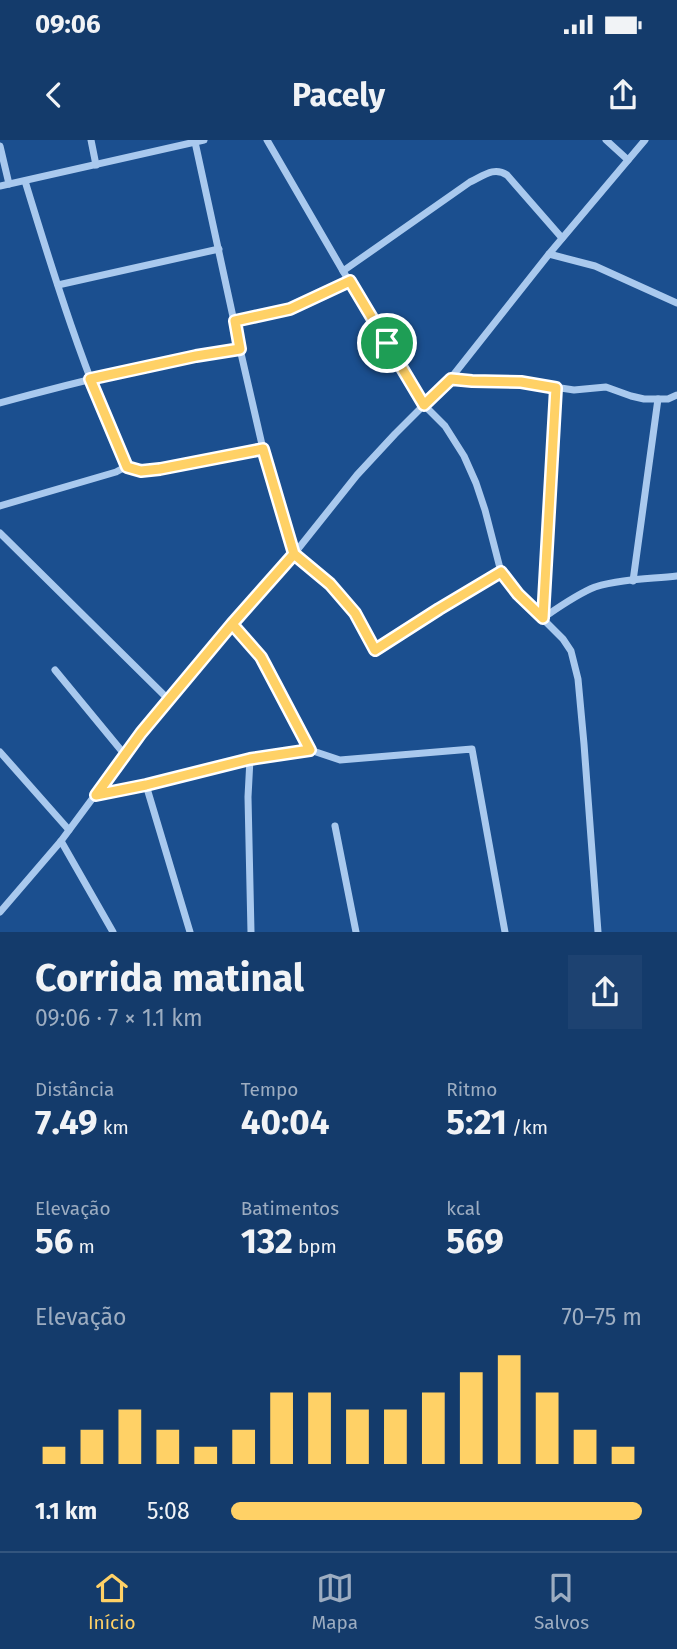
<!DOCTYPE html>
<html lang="pt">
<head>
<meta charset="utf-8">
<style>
  :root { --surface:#143b6b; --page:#1d4271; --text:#f1f3f6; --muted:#9dadc1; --line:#33557e; --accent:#ffd166 }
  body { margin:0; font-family:"Fira Sans",sans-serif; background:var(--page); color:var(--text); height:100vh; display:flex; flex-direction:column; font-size:26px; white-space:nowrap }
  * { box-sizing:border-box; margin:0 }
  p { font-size:23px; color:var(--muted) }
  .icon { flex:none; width:38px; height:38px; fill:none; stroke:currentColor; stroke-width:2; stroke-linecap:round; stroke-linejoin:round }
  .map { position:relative; height:792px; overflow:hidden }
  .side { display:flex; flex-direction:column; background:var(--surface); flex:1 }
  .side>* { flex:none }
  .pin { position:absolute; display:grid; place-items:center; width:60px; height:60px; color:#fff; margin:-30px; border:4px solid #fff; border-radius:50%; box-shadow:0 2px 7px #0007 }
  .round { display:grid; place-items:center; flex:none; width:74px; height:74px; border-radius:0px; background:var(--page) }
  .headline { display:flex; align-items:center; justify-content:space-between; height:119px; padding:0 35px }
  h1 { font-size:38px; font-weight:700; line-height:52px }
  .stats { display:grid; grid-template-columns:repeat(3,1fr); gap:10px; height:119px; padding:7px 35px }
  .stats div { display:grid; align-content:center }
  .stats b { font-size:35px; font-weight:700 }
  .stats small { font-size:19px; font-weight:400 }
  .stats p { font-size:19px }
  .chart { height:196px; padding:14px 35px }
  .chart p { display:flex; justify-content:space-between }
  .chart svg { width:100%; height:126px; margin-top:7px; stroke:var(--accent); stroke-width:6 }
  ul { padding:0 35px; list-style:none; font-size:23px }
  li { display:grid; grid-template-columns:112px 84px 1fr; align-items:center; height:52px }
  li i { height:18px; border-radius:9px; background:var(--accent) }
  .status { display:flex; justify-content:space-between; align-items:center; height:49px; padding:0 35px; background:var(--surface); direction:ltr }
  .status svg { height:19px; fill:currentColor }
  header { display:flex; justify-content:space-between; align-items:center; height:91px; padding:0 35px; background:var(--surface); font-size:32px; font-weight:700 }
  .dock { display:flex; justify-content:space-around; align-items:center; height:98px; border-top:2px solid var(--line); background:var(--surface); font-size:19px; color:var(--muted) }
  .dock a { display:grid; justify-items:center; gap:4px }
  .dock .active { color:var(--accent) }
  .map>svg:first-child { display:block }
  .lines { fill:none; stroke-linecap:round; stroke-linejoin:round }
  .minor { stroke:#a9c9ee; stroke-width:7 }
  .route-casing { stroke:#fff; stroke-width:14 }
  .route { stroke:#ffd166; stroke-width:9 }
</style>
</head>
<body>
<div class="status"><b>09:06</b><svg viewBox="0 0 49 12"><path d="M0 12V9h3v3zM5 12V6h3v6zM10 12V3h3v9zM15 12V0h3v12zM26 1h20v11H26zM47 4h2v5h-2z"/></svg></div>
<header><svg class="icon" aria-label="back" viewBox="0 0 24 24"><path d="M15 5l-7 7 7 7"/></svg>Pacely<svg class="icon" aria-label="share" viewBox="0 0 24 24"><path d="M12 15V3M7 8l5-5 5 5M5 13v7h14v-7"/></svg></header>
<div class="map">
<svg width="677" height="792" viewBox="0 0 677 792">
  <rect width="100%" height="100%" fill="#1b4f8f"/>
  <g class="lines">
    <g class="minor">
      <path d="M91,0L96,25"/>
      <path d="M267,0L343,131L424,265L445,286L464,316L476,343L485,370L501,432L518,454L563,499L571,511L578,539L584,604L598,792"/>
      <path d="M606,0L628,20"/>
      <path d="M195,2L240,209L263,309L294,414L330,444L355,473L375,511L439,469L501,432"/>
      <path d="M0,6L9,44"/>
      <path d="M25,41C54,136 85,236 127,326"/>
      <path d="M0,46L204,0"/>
      <path d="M549,114L595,126L677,163"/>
      <path d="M343,131L470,42C483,36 494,26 507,35L562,98"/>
      <path d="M58,145L219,109"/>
      <path d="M235,181L290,169L350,141"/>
      <path d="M451,238L472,241L521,242L574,250L606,247L631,256L644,259H668L677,255"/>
      <path d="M0,263C79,241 159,222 240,209"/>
      <path d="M0,366L116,332L127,326L140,331L160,329L263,309"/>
      <path d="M0,393L168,559"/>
      <path d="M633,441L658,259"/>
      <path d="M543,478L557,248"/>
      <path d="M543,478C559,467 577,454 595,447C620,439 651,439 677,436"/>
      <path d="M232,484L261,517L310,610L340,620L472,609L505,792"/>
      <path d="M55,530L125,615"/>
      <path d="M0,612L69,690"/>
      <path d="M250,619L248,657L251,792"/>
      <path d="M146,645L190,792"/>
      <path d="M97,655L146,645L250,619L310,610"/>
      <path d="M335,686L356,792"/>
      <path d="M61,701L113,792"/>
      <path d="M0,772L61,701L141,593L168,559L294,414L357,335L395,294L451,238L549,114L645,0"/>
    </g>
  </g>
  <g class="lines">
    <defs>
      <path id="route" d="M387,203L350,141L290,169L235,181L240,209L196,216L90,239L127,327L141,331L160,329L263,309L294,414L232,484L261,517L310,610L250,619L146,645L96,655L141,593L232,484L294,414L330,444L355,473L375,510L439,469L501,432L518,454L543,478L556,248L521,242L472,241L451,239L424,265L387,203"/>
    </defs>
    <use href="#route" class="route-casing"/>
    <use href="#route" class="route"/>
  </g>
</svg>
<div class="pin" style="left:387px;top:203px;background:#1e9e55"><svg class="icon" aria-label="arrive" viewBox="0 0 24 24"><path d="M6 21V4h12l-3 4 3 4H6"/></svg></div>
</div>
<section class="side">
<div class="headline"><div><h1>Corrida matinal</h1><p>09:06 · 7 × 1.1 km</p></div><a class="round"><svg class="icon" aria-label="share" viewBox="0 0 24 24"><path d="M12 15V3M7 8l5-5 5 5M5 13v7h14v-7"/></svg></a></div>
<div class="stats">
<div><p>Distância</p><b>7.49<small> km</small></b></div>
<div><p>Tempo</p><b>40:04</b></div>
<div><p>Ritmo</p><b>5:21<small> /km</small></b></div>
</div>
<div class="stats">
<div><p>Elevação</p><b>56<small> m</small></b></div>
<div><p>Batimentos</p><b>132<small> bpm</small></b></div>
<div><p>kcal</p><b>569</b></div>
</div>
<div class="chart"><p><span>Elevação</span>70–75 m</p>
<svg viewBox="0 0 160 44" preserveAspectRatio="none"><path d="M5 44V38M15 44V32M25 44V25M35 44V32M45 44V38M55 44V32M65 44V19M75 44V19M85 44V25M95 44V25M105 44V19M115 44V12M125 44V6M135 44V19M145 44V32M155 44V38"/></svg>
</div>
<ul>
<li><b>1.1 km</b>5:08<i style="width:100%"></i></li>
</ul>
</section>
<nav class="dock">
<a class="active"><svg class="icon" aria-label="home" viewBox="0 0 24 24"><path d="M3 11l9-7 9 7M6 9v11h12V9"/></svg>Início</a>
<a><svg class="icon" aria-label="map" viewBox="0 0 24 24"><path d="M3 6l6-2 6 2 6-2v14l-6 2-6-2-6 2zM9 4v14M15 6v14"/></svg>Mapa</a>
<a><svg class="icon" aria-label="saved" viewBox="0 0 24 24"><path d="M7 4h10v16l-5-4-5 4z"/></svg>Salvos</a>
</nav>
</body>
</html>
